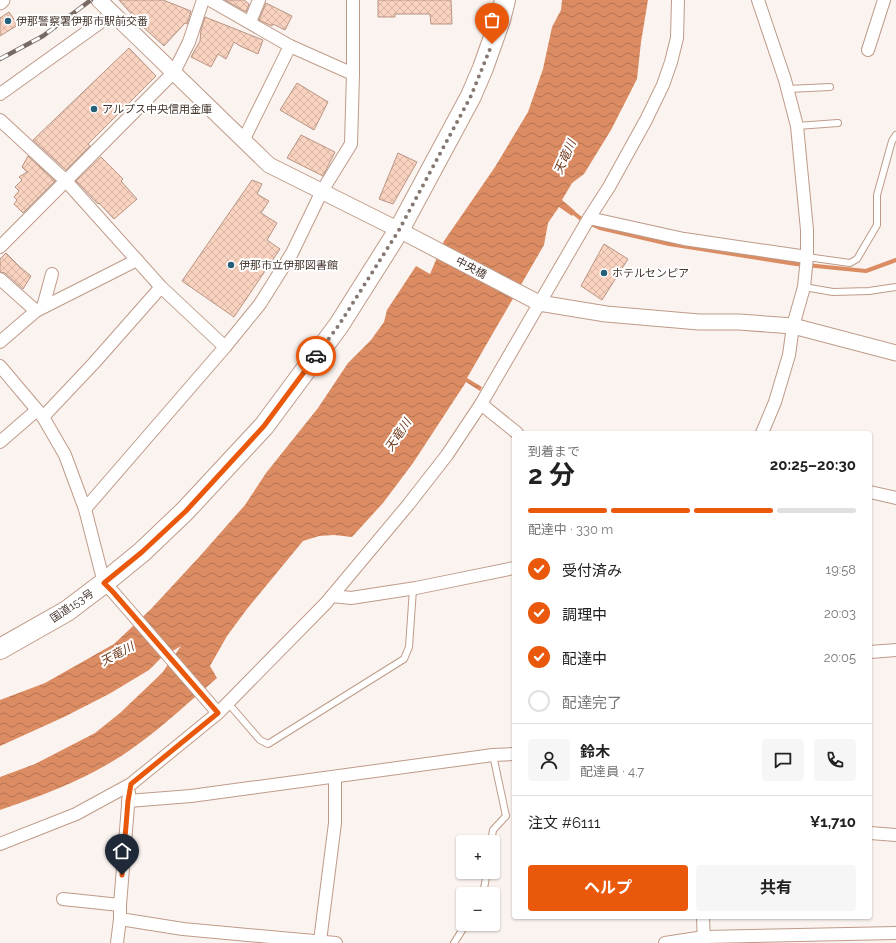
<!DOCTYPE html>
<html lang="ja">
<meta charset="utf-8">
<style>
body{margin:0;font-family:Raleway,"Noto Sans JP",sans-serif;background:#f6f6f6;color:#222;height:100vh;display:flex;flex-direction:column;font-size:15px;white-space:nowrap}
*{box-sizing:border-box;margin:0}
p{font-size:13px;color:#767676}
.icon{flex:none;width:22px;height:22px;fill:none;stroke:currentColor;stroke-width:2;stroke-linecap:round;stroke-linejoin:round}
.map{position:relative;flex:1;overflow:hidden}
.side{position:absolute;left:512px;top:431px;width:360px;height:488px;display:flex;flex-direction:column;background:#fff;border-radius:4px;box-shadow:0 1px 3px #0004}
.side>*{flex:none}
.tools{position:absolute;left:456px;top:835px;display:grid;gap:8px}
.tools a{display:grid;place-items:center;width:44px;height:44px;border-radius:4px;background:#fff;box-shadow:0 1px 3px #0004;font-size:20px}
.pin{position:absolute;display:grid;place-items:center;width:34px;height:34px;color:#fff;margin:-41px -17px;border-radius:50% 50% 50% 0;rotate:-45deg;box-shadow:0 0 4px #0007}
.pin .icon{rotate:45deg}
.courier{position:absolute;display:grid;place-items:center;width:40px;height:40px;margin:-20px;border:3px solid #ea580c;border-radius:50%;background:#fff;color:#222;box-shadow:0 1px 5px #0007}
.summary em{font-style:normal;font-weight:700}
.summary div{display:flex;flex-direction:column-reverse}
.summary{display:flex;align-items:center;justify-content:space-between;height:68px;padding:0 16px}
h1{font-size:26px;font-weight:700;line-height:30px}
.bar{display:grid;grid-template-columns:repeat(4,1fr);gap:6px 4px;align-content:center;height:48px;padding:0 16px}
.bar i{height:5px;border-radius:3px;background:#e0e0e0}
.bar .on{background:#ea580c}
.bar p{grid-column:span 4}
.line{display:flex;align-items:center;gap:10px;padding:0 16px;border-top:1px solid #e0e0e0}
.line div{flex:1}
.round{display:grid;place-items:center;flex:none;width:42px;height:42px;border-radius:4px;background:#f6f6f6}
ol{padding:0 16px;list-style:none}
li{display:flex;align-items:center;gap:12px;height:44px}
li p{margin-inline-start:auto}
li .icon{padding:4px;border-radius:50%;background:#ea580c;color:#fff;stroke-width:4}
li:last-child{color:#767676}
li i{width:22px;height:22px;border:2px solid #e0e0e0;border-radius:50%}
.action{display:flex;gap:8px;margin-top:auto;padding:8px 16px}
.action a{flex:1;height:46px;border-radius:4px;background:#ea580c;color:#fff;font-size:16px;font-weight:700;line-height:46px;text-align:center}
.action a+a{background:#f6f6f6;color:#222}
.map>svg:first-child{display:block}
</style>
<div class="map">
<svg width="896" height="943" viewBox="0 0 896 943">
<defs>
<pattern id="water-waves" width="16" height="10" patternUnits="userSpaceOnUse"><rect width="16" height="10" fill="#dc8c63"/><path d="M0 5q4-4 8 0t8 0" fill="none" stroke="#b47352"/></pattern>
<pattern id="building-cross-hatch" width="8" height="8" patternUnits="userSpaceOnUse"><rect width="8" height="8" fill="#f9d2c0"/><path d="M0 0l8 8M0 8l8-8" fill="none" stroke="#d7b5a5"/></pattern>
</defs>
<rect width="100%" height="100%" fill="#fbf3ef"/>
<path fill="url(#water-waves)" d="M562,0H648L641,42L637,79L611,130L584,174L572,183L562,200L575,211L572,216L559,207L548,223L544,245L467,378L482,387L480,391L466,382L413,463L383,503L352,537L334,535L319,536L303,541L247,609L227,636L210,666L217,678C191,700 165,725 137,745C97,775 47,794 0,810V777L35,764L95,733L120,713L162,673L181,646L161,658L149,670L109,694L64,717L0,746V700L45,683L114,644L151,609L200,556L245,505L266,473L318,408L348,363L371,340L384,322L387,310L416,266L430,274L444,241L495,167L528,112L543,69L552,27L561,10Z"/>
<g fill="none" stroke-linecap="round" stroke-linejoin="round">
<g stroke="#dc8c63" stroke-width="4">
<polyline points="570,210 580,218 585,221"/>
<polyline points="591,224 600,228 669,244 796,264 866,271 896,260"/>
</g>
</g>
<g fill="url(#building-cross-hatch)" stroke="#b89583">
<polygon points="119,0 163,0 191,11 187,24 185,23 164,46 143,27"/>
<polygon points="225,0 244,0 249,4 246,12"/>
<polygon points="378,0 451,0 452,24 431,24 430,14 395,14 395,17 378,17"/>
<polygon points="266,3 292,16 285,30 273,24 272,26 259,20"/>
<polygon points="9,12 18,25 0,36 0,18"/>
<polygon points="205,17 263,40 258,54 240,46 234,42 226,59 218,54 211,67 191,57 200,41 201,30"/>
<polygon points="129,48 156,76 88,144 90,146 66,170 33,140"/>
<polygon points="297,83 328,102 314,130 280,110"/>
<polygon points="301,135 335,152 323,176 287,158"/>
<polygon points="398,153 417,162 393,204 379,199"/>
<polygon points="28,156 55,181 23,213 14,204 17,200 14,197 19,191 15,187 22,180 19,177 27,172 22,167"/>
<polygon points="101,157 123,179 121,181 137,199 114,219 99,203 98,204 76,181"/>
<polygon points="252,180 262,184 257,194 269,201 261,213 277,223 267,240 280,249 234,317 182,281"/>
<polygon points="604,244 628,259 602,300 581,286"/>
<polygon points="6,253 20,267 31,276 23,289 5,273 0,272 0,259"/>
</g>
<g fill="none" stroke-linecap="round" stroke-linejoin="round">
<g stroke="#be9b89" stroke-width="8">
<g id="service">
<polyline points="788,89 830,87"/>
<polyline points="797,126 838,123"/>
<polyline points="807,257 850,263 857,259 877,225 877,195 892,141 896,135"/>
<polyline points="804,287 833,292 869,291 896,287"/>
<polyline points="228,703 260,740 268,744 404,659 409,647 413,589"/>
<polyline points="491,842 493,830 506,816 493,755"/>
<polyline points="483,894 487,872"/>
<polyline points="454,943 466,924"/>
</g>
</g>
<g stroke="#be9b89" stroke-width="14">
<g id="minor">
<polyline points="210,0 290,46 353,74"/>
<polyline points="758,0 785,80 797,126 807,230 807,257 804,287 793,326 789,355 775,402 762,433"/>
<polyline points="250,22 259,0"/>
<polyline points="868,50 884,0"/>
<polyline points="0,94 112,14"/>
<polyline points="0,120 66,181 161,287 225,347"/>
<polyline points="243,141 290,46"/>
<polyline points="589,218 684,239 807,257"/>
<polyline points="0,247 174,72 189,42 203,0"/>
<polyline points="0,279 36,311 137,260"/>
<polyline points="43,307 52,274"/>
<polyline points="0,342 36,311"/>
<polyline points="0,366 43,417 65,455 85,509 104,583 113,592 218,713"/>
<polyline points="481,404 517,433"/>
<polyline points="43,417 94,363 161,287"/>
<polyline points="0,442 37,410"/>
<polyline points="870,492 896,498"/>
<polyline points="85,509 225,347 260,304 292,253 322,191 351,144 353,74 353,0"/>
<polyline points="332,596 351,598 416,588 514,568"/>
<polyline points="870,652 896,650"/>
<polyline points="128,801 191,796 493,755 514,754"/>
<polyline points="870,833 896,835"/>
<polyline points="0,844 76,814 131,784 218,713 326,603 408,505 447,455 481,404 589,218 609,187 646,120 663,85 671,62 677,38 678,0"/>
<polyline points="63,899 120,905"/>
<polyline points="703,917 704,943"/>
<polyline points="120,919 183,929 336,943"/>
<polyline points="320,941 335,823 335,777"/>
<polyline points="117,943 120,919 120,905 129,793"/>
<polyline points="665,943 704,937 896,933"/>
</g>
</g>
<g stroke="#be9b89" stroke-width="17">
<g id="tertiary">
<polyline points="99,0 269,165 399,230 539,303 606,314 699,322 739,322 793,326 896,353"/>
<polyline points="0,2 2,0"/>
</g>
</g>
<g stroke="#be9b89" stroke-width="22">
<polyline id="trunk" points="0,649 67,611 104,583 142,552 185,511 264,426 339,325 399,230 471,96 483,68 500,20 505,0"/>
</g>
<use href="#service" stroke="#fff" stroke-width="6"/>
<use href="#minor" stroke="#fff" stroke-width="12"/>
<use href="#tertiary" stroke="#fff" stroke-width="15"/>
<use href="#trunk" stroke="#fff" stroke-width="20"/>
<g stroke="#776963" stroke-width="4.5">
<polyline id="rail" points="0,59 43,36 91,0"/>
</g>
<use href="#rail" stroke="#fff" stroke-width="3" stroke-dasharray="9" stroke-linecap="butt"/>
</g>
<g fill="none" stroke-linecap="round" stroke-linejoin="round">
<polyline stroke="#857872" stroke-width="4" stroke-dasharray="0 7.2" points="316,356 339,325 399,230 471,96 492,44"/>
<polyline stroke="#ea580c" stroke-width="5" points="122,875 128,801 131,784 218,713 113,592 104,583 142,552 186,511 264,426 316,356"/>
</g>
<g fill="#246078" stroke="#fff" stroke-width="1.5">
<circle cx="8" cy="21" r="4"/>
<circle cx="94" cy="109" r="4"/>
<circle cx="231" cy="265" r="4"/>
<circle cx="604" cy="273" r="4"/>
</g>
<g text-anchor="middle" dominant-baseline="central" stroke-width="4" stroke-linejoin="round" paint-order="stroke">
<g font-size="11" fill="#45362e" stroke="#fff" text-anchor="start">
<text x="16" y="21">伊那警察署伊那市駅前交番</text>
<text x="102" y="109">アルプス中央信用金庫</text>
<text x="239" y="265">伊那市立伊那図書館</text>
<text x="612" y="273">ホテルセンピア</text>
</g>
<g font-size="11" fill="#45362e" stroke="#fff">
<text transform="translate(471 268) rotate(28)">中央橋</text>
<text transform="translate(72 606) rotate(-34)">国道153号</text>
</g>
<g font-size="12" font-style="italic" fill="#6e391c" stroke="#fff">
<text transform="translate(565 157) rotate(-66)">天竜川</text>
<text transform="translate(398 435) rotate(-56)">天竜川</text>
<text transform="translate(117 654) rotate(-28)">天竜川</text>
</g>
</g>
</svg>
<div class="tools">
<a>+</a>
<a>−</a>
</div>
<div class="pin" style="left:492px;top:44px;background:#ea580c"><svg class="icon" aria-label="bag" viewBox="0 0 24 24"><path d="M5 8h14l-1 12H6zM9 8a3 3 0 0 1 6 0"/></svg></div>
<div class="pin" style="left:122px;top:875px;background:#1f2937"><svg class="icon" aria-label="home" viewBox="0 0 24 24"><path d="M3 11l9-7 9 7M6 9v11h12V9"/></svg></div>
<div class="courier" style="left:316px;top:356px"><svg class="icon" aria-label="car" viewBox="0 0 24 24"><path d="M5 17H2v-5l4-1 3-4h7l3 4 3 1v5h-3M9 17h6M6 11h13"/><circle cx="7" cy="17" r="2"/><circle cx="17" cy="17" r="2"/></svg></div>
<section class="side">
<div class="summary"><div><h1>2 分</h1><p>到着まで</p></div><em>20:25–20:30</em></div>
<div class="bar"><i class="on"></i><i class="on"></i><i class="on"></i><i></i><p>配達中 · 330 m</p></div>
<ol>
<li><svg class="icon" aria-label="check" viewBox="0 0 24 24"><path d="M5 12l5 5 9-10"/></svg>受付済み<p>19:58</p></li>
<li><svg class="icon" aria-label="check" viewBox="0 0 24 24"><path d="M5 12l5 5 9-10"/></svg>調理中<p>20:03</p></li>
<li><svg class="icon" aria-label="check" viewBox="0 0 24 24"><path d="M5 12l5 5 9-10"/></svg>配達中<p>20:05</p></li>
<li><i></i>配達完了</li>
</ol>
<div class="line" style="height:72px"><a class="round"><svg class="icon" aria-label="person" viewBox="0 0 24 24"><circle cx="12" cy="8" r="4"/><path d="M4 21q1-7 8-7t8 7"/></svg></a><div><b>鈴木</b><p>配達員 · 4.7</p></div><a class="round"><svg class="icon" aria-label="chat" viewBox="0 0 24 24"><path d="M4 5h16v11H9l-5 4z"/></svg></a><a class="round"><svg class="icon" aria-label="phone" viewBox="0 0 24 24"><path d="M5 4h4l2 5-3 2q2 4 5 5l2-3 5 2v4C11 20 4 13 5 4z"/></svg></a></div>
<div class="line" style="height:52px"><div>注文 #6111</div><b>¥1,710</b></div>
<div class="action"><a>ヘルプ</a><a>共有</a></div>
</section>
</div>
